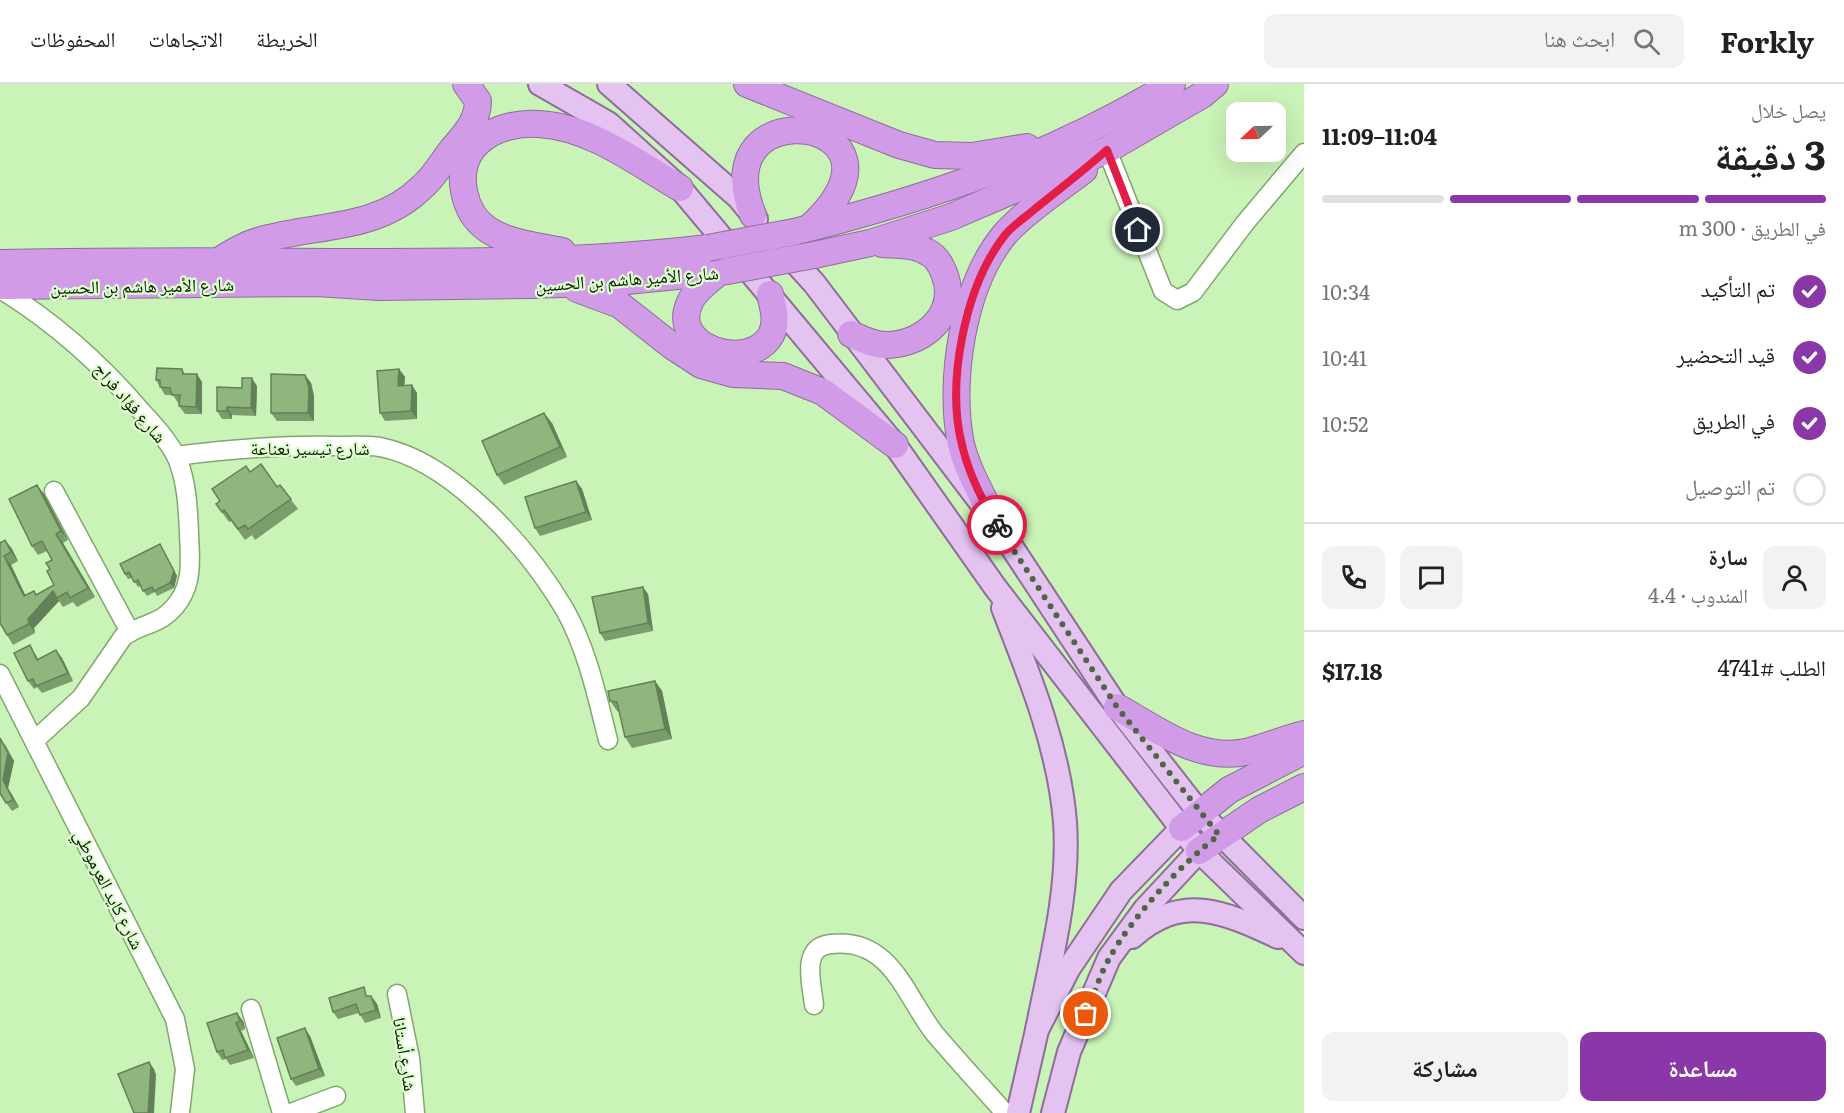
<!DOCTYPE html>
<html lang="ar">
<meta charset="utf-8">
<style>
body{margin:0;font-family:Literata,"Noto Naskh Arabic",serif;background:#f2f2f2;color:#202124;direction:rtl;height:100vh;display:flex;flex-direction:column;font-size:22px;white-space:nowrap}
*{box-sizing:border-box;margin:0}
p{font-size:20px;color:#757577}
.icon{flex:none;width:33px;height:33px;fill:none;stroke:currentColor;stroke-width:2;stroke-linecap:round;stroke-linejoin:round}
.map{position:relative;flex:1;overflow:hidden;direction:ltr}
.drawer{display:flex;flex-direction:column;background:#fff;width:540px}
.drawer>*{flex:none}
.needle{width:39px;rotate:248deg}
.tools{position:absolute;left:1226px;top:18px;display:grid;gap:12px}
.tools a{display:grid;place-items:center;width:60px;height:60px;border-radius:12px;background:#fff;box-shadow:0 6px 24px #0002;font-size:30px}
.pin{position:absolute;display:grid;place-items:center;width:51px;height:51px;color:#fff;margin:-26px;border:3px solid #fff;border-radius:50%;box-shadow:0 2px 6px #0007}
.courier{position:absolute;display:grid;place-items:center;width:60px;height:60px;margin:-30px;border:4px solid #e11d48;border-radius:50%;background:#fff;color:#222;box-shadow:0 2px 8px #0007}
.headline em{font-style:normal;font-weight:700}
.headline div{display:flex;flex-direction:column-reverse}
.headline{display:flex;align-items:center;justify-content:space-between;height:102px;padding:0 18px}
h1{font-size:39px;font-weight:700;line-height:45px}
.bar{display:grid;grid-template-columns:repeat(4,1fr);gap:9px 6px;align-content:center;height:72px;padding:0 18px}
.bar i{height:8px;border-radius:4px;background:#e0e0e0}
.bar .active{background:#8a38a7}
.bar p{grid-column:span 4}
.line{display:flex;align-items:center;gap:15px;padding:0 18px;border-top:2px solid #e0e0e0}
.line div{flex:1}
.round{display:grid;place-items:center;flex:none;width:63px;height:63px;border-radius:12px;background:#f2f2f2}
ol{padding:0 18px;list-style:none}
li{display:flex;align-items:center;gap:18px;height:66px}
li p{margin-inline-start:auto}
li .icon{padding:6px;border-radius:50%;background:#8a38a7;color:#fff;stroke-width:4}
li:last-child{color:#757577}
li i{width:33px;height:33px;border:3px solid #e0e0e0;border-radius:50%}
.action{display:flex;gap:12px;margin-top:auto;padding:12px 18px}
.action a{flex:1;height:69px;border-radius:12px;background:#8a38a7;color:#fff;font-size:24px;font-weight:700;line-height:69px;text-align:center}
.action a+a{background:#f2f2f2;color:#202124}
header{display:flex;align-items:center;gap:36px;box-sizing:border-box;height:84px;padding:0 30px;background:#fff;border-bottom:2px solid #e0e0e0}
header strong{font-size:28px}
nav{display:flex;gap:33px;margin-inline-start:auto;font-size:21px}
.search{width:420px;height:54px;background:#f2f2f2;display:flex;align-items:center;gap:15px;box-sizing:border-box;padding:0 21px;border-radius:12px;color:#757577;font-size:22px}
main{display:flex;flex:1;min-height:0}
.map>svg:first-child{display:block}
</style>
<header>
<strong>Forkly</strong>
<div class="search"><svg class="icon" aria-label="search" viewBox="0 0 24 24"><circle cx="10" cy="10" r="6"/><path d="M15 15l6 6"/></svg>ابحث هنا</div>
<nav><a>الخريطة</a><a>الاتجاهات</a><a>المحفوظات</a></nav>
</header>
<main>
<section class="drawer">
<div class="headline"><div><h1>3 دقيقة</h1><p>يصل خلال</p></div><em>11:04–11:09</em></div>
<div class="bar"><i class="active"></i><i class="active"></i><i class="active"></i><i></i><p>في الطريق · 300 m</p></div>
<ol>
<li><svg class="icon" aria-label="check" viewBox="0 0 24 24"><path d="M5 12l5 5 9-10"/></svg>تم التأكيد<p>10:34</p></li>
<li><svg class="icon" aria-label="check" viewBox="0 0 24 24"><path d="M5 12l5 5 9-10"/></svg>قيد التحضير<p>10:41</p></li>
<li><svg class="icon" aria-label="check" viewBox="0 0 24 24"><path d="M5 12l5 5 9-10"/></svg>في الطريق<p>10:52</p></li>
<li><i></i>تم التوصيل</li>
</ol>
<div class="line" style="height:108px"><a class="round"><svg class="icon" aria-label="person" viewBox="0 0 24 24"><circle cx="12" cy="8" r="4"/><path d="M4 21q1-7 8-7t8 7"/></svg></a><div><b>سارة</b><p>المندوب · 4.4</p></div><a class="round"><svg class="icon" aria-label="chat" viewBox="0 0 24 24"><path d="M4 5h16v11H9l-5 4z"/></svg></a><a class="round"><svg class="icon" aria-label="phone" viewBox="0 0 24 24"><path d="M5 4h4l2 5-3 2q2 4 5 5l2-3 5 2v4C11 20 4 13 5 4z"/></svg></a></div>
<div class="line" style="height:78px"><div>الطلب #4741</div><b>$17.18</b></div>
<div class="action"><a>مساعدة</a><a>مشاركة</a></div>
</section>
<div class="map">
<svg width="1304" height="1029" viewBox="0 0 1304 1029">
<rect width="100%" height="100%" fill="#caf3b7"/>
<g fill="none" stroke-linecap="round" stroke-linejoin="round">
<g stroke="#81a76f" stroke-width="21">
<g id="minor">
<polyline points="1107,66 1163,207 1177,216 1193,208 1245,139 1304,69"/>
<path d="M0,205C54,238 100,279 141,327C154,341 168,356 177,374C187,398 188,425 189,450C190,473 193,497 179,517C161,543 144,537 123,553L81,614L34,657"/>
<path d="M176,372C229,365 281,361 335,362C349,362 366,361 380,363C453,377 529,465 565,526C587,565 597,612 608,656"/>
<polyline points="54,407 130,548"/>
<polyline points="0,590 175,935 185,985 180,1029"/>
<polyline points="397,910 410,974 415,1029"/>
<path d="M814,921C812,900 800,863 831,860C891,853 905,912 935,950C958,977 982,1003 1005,1029"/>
<polyline points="251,925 282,1029"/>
<polyline points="291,1029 336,1012"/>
</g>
</g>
<g stroke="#8c6e98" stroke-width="26">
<g id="major">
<polyline points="540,0 608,39 680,104 895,361 995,503 1199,767 1304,869"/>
<polyline points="609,0 739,114 756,135"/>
<polyline points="782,164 814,199 994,436 1117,623 1199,728 1304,834"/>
<path d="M1003,524C1030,593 1059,664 1065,738C1070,807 1050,879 1037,946"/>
<path d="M1132,853C1182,808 1224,828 1278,853"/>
<polyline points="1018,1029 1037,946 1069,884 1121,807 1182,744"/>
<polyline points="1053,1029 1069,968 1109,874 1145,825 1199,767"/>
</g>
</g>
<g stroke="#8c6e98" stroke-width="28">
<g id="highway">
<polyline points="747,0 899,61 935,71 972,72 1027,63"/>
<path d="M753,131C701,0 930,34 810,143"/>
<path d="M794,148C933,113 1049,74 1172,0"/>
<path d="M562,167C538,162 507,159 487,145C474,136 467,123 464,107C455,60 498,37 539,40C591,43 637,79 680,104"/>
<polyline points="814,171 870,159 951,133 1107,66 1202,11 1215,0"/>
<path d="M220,176C233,168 246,160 261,156C316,140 377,147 421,104C433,94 441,80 450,68C463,52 478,38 478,17L466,0"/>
<path d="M0,179C111,177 221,177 332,178C458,178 583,179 708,164"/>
<path d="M719,188C709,197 695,206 690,218C668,264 749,289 771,251C778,238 773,223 770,210"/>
<polyline points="0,202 317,199 379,203 532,201 617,198 727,187"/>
<polyline points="577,205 620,221 672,262 701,281 733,290 783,292 823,308 895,361"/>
<path d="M851,250C862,255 873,261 886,261C924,261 960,229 944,189C941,181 936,172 927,168C914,160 897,161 882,160"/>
<path d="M994,436C983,412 967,386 961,360C948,297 963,200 1005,150C1024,128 1061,104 1084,86"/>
<path d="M1117,623C1157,645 1198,678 1246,668C1266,663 1284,655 1304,650"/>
<polyline points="1182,744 1229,706 1304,667"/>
<polyline points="1199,767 1259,726 1304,703"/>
</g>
</g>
<use href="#minor" stroke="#fff" stroke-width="18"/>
<use href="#major" stroke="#e4c3f1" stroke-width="22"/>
<use href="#highway" stroke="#d29be8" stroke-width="26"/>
<g stroke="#8c6e98" stroke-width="28" stroke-linecap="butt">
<g id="highway-bridge">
<polyline points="708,164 794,148"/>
<polyline points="727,187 814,171"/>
</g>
</g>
<use href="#highway-bridge" stroke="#d29be8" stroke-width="26"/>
</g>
<g fill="#7b9d6c">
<polygon points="182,285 185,290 202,298 202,330 185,330 179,322 179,319 178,319 173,311 165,311 156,296"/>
<polygon points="399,285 405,293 404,302 417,309 417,335 385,337 380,329"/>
<polygon points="305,291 311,299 314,312 314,337 277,337 271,329"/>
<polygon points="257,302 256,332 232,331 232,335 222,335 217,327"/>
<polygon points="552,339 567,373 504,401 497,391"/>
<polygon points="250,388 277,403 280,401 298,425 255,456 252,451 245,456 231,437 229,438 216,420 220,417"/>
<polygon points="576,397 582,405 592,436 540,452 535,444"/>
<polygon points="44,410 68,456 63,459 95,513 77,523 73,518 63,523 59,517 34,544 35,549 13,561 7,551 0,539 0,457 1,458 5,456 12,465 18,477 11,481 25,511 34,507 37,511 54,501 50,485 52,476 47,467 38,471 32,462"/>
<polygon points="163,465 177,492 174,504 157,512 155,508 147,512 140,502 138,503 132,494 128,495 125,490"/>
<polygon points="648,510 653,547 605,557 600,549"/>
<polygon points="35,569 38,575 62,574 73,597 42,609 37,603 34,605 28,597"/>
<polygon points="655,597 662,607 672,655 632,664 625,653 619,628 617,627 610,617"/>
<polygon points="0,654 6,662 14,677 8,704 19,723 12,727 0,710"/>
<polygon points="369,912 371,912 377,920 381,934 365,939 359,929 338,935 333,928"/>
<polygon points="243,937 245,945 241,947 254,974 230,981 226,975 222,976 217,968 207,939"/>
<polygon points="310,952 325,992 296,1002 291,995"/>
</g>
<g fill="#648058">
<polygon points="399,285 405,293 404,310 398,302"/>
<polygon points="197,290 202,298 202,330 196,323"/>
<polygon points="305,291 311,299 314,312 314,337 308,329"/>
<polygon points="252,294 257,302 256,332 251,324"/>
<polygon points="412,301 417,309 417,335 411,327"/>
<polygon points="227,323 232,331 232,335 227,327"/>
<polygon points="544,329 552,339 567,373 560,363"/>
<polygon points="576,397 582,405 592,436 586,428"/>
<polygon points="37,401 44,410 68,456 61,447"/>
<polygon points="56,450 63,459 95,513 88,504"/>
<polygon points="5,456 12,465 18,477 11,468"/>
<polygon points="160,460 177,492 174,504 170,499"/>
<polygon points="4,472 11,481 30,521 24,512"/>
<polygon points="643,503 648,510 653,547 648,539"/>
<polygon points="34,507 41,516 53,507 59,517 34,544 35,549 29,540 28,535"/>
<polygon points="56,566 62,574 73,597 68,589"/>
<polygon points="655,597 662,607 672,655 665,645"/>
<polygon points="0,654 14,677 8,704 19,723 13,716 3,696"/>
<polygon points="371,912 377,920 381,934 376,926"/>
<polygon points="237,929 243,937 245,945 240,937"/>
<polygon points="236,939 241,947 254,974 248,966"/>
<polygon points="305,944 310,952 325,992 319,985"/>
<polygon points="149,978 154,985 156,991 154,1029 148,1029"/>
</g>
<g fill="#8fb77d" stroke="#648058" stroke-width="1.5">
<polygon points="157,284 182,285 183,290 197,290 196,323 179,322 180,311 172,311 170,304 160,303 160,296 156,296"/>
<polygon points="399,285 398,302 412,301 411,327 380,329 377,287"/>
<polygon points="271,290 305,291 309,304 308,329 271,329"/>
<polygon points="242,294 252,294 251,324 227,323 227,327 217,327 217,303 242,304"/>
<polygon points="544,329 560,363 497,391 482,357"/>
<polygon points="261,380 277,403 280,401 291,415 248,445 245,441 238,445 224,426 222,428 216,420 220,417 212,405 246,382 250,388"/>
<polygon points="576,397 586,428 535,444 525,413"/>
<polygon points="37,401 61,447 56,450 88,504 70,514 67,508 57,514 53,507 28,535 29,540 7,551 0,539 0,459 5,456 11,468 4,472 24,512 34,507 36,511 54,501 47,487 50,485 46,479 52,476 42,457 32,462 9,415"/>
<polygon points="160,460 174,487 170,499 154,507 152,503 143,507 138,496 134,498 129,488 125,490 120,480"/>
<polygon points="643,503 648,539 600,549 592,513"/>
<polygon points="30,561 37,576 56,566 68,589 36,602 33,595 28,597 14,569"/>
<polygon points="655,597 665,645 625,653 617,618 610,617 608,607"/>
<polygon points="0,654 8,669 3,696 13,716 6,719 0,709"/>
<polygon points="364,903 366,912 371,912 376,926 360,931 356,920 333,928 329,914"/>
<polygon points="237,929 240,937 236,939 248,966 225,974 223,966 217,968 207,939"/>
<polygon points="305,944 319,985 291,995 277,954"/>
<polygon points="149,978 151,983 148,1029 134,1029 118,990"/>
</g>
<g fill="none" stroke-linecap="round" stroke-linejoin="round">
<path stroke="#4e6643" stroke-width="6" stroke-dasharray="0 10.8" d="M997,441L1117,623L1219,751C1182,779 1131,834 1109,875C1099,892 1094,912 1086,930"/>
<path stroke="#e11d48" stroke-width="8" d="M997,441C983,418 968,387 962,361C946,298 965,202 1005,151C1013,141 1026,133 1036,124C1060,105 1084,86 1107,66L1138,146"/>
</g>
<g text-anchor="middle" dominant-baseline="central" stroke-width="4.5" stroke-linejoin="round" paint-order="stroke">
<g font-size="18" fill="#0b1a04" stroke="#ddfece">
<text transform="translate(627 194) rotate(-4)">شارع الأمير هاشم بن الحسين</text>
<text transform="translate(142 201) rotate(-1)">شارع الأمير هاشم بن الحسين</text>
<text transform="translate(131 318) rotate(49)">شارع فؤاد فراج</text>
<text x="310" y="363">شارع تيسير نعناعة</text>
<text transform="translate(110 805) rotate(63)">شارع كايد العرموطي</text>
<text transform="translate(406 970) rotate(81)">شارع أستانا</text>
</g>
</g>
</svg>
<div class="tools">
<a><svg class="needle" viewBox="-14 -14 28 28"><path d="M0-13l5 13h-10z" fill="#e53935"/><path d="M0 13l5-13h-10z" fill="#757577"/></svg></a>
</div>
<div class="pin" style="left:1086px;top:930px;background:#ea580c"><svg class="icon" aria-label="bag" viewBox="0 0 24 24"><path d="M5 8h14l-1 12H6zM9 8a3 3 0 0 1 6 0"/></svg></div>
<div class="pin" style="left:1138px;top:146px;background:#1f2937"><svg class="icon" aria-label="home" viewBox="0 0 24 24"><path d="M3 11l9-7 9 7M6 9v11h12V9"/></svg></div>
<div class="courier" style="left:997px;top:441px"><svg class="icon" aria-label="bike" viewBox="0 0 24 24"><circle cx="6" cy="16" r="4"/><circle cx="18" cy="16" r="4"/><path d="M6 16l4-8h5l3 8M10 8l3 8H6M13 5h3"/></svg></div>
</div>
</main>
